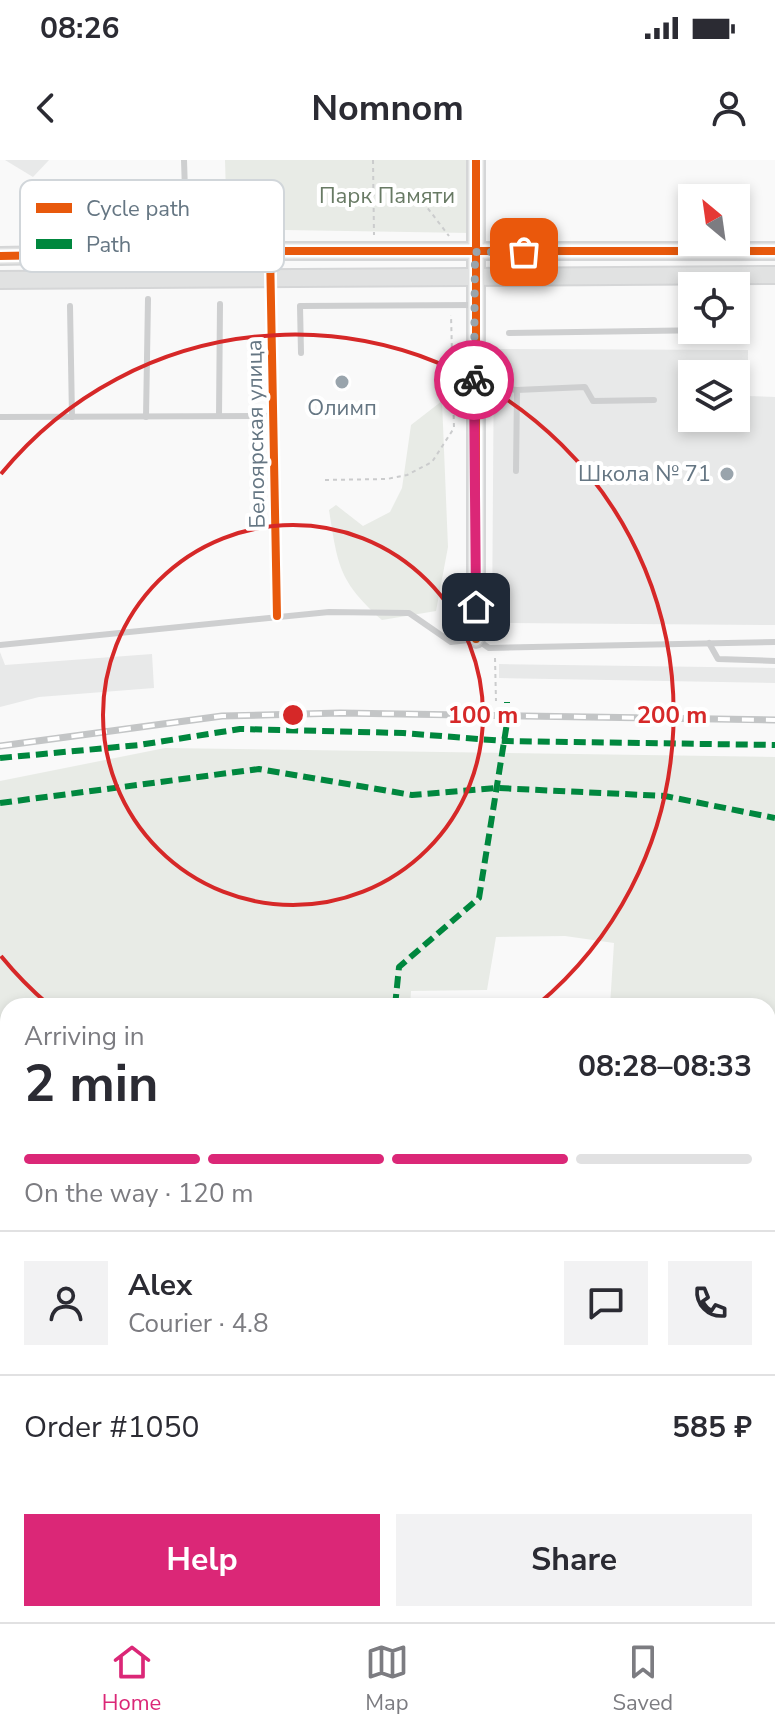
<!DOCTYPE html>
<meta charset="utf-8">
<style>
body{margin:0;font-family:"Nunito Sans",sans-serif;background:#f2f2f3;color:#2b2b33;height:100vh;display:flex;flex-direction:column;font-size:30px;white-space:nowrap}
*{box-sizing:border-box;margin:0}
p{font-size:26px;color:#7c7c81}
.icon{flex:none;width:44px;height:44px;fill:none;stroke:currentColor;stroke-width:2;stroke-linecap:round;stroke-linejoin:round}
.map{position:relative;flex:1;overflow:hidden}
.side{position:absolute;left:0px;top:838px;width:776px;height:624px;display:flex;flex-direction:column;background:#fff;border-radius:24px 24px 0 0;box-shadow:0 4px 12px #0003}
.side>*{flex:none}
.needle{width:52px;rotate:331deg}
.fabs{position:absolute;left:678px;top:24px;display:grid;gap:16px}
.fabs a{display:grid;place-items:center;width:72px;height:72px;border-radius:0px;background:#fff;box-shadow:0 4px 12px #0003;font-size:40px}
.pin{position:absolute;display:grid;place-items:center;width:68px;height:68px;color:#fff;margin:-34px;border-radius:16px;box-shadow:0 4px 12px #0006}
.courier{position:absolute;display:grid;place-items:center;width:80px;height:80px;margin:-40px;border:6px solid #db2777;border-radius:50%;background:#fff;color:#222;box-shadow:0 2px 10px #0007}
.head em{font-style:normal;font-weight:700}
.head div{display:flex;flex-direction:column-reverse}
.head{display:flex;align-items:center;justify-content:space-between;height:136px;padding:0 24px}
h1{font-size:52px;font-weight:700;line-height:60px}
.bar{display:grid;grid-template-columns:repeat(4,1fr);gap:12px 8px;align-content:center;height:96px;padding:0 24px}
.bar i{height:10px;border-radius:6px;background:#e1e1e2}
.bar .selected{background:#db2777}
.bar p{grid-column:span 4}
.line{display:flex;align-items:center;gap:20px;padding:0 24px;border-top:2px solid #e1e1e2}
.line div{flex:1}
.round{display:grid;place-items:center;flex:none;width:84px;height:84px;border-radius:0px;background:#f2f2f3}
.cta{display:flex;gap:16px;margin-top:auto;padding:16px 24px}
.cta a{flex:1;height:92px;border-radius:0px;background:#db2777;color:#fff;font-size:32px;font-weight:700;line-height:92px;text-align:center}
.cta a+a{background:#f2f2f3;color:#2b2b33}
.status{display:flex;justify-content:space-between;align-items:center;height:56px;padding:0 40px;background:#fff;direction:ltr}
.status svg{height:22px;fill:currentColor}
header{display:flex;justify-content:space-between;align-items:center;height:104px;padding:0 24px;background:#fff;font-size:36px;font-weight:700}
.tab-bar{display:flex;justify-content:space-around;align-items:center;height:112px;border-top:2px solid #e1e1e2;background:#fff;font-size:22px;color:#7c7c81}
.tab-bar a{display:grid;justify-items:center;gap:4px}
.tab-bar .selected{color:#db2777}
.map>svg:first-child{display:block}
</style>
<div class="status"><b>08:26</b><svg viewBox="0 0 49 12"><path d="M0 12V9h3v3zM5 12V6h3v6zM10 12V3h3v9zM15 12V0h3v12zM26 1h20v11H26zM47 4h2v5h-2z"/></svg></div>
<header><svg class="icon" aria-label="back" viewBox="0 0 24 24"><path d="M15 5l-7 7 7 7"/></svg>Nomnom<svg class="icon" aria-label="person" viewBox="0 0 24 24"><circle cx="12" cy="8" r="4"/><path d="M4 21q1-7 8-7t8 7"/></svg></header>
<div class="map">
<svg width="775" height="1462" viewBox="0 0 775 1462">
<rect width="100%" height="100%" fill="#f9f9f9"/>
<g fill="#e8e9e9" fill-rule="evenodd">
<polygon points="5,0 49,0 33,17"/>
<path d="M494,189L748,190V236L775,237V465L492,463ZM692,214H736V258H692Z"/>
<polygon points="0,492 5,505 152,494 154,528 39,537 0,547"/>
<polygon points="499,504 775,508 775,523 499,518"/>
<polygon points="768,1035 775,1035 775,1425 768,1420"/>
</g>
<g fill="#e8ebe6">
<polygon points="225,0 468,0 470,73 227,69"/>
<path d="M442,241L448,387L436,451L382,460C339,421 338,407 329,350L336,345L363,366L390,352L402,328L411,265Z"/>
<polygon points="165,588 775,597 775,934 768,934 768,846 610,846 614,783 565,776 496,777 487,830 411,831 410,846 8,846 8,1017 0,1020 0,621"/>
<polygon points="8,1094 8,1372 0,1374 0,1097"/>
<polygon points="768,1433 775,1437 775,1462 687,1462 687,1454 768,1454"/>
<polygon points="0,1443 8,1443 8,1454 103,1454 102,1462 8,1462"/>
<polygon points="115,1454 530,1454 529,1462 113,1462"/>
</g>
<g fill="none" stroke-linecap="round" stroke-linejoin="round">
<g stroke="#d5d6d7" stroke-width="20">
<g id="secondary">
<polyline points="476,0 476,479"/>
<polyline points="0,96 270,91 775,91"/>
<polyline points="0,120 775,115"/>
<polyline points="768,952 775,953"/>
<polyline points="0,1037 8,1034"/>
</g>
</g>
<g stroke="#cbcccd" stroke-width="2" stroke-dasharray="4 4" stroke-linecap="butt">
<polyline points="373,0 374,75"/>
<polyline points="423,42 449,76"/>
<polyline points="325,320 387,319 407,315 432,302 454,268 451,155"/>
<polyline points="495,498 496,541"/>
</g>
<g stroke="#cecfd0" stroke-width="6">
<polyline points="184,0 187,92"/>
<polyline points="70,146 72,257"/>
<polyline points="509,173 712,170"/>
<polyline points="301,193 300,146 474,145"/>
<polyline points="478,226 517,230 585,227 593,241 654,240"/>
<polyline points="219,256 220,144"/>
<polyline points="0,257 273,256"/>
<polyline points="146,257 148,139"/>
<polyline points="516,311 517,230"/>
<polyline points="709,483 718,499 775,501"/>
<polyline points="0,485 329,452 409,453 451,482 476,479 489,488 775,482"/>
<polyline points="768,1426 775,1431"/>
<polyline points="574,1462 576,1454"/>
</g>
<polyline stroke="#cecfd0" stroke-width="11" points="270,91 277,456"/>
<use href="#secondary" stroke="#e1e2e2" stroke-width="16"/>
<g stroke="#c3c5c6" stroke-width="7">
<polyline id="rail" points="0,586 222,556 340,553 775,560"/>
</g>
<use href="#rail" stroke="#fff" stroke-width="4" stroke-dasharray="12" stroke-linecap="butt"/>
<g stroke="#00873e" stroke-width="6" stroke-dasharray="12 6" stroke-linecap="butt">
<polyline points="0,598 139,585 240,569 403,573 504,581 775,585"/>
<polyline points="0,643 259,609 412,635 497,628 665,636 775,658"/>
<polyline points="395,846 399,807 479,738 507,563 507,542"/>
<polyline points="0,1390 8,1386"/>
</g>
<g stroke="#fff" stroke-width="13">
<g id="cycleway">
<polyline points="476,0 476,479"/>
<polyline points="270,91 277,456"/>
<polyline points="0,96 270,91 775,91"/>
</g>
</g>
<use href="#cycleway" stroke="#e8590c" stroke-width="8"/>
</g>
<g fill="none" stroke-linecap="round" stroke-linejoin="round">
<polyline stroke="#99a4ac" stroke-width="8" stroke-dasharray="0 14.4" points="474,220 475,92 524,92"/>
<polyline stroke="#db2777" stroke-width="10" points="474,220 476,447"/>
</g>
<g fill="none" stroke="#d62828" stroke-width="4">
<circle cx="293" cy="555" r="190"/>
<path d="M49 845A379 379 0 0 1 1 796M1 314A379 379 0 1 1 537 845"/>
</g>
<g fill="#99a4ac" stroke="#fff" stroke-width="3">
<circle cx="342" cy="222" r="8"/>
<circle cx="727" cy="314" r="8"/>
</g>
<g text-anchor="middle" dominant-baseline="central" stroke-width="8" stroke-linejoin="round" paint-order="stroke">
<g font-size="22" fill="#687a64" stroke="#fff">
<text x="387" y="36">Парк Памяти</text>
</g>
<g font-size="22" fill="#657683" stroke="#fff">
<text x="342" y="248">Олимп</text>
<text x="711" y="314" text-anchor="end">Школа № 71</text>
</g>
<g font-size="22" fill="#657683" stroke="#fff">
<text transform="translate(256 274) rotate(-91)">Белоярская улица</text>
</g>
</g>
<rect x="20" y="20" width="264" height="92" rx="12" fill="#fff" stroke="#d1d6da" stroke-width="2"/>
<rect x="36" y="43" width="36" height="10" fill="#e8590c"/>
<rect x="36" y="79" width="36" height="10" fill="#00873e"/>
<g font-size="22" fill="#657683">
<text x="86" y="56">Cycle path</text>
<text x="86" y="92">Path</text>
</g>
<circle cx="293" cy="555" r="12" fill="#d62828" stroke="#fff" stroke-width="4"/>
<g font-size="24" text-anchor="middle" font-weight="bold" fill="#d62828" stroke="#fff" stroke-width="8" stroke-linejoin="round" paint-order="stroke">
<text x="483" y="563">100 m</text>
<text x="672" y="563">200 m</text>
</g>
</svg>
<div class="fabs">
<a><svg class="needle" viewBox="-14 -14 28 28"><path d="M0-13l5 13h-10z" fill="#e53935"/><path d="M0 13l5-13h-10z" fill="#7c7c81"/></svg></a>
<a><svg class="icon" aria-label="locate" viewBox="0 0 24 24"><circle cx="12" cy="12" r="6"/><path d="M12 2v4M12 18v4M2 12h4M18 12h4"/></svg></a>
<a><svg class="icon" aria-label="layers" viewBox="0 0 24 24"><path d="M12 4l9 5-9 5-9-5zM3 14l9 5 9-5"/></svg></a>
</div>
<div class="pin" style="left:524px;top:92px;background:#ea580c"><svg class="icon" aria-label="bag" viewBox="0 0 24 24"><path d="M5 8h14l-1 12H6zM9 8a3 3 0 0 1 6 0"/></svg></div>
<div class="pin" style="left:476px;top:447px;background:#1f2937"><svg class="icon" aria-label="home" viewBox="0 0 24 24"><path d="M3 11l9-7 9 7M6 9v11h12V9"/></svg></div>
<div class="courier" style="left:474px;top:220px"><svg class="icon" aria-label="bike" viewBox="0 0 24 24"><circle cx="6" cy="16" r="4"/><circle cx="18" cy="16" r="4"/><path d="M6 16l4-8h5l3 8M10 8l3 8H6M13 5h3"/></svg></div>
<section class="side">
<div class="head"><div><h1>2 min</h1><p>Arriving in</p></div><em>08:28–08:33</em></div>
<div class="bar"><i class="selected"></i><i class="selected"></i><i class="selected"></i><i></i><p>On the way · 120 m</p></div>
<div class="line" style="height:144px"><a class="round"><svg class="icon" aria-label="person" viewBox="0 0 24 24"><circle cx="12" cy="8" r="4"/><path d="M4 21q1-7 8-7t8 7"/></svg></a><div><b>Alex</b><p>Courier · 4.8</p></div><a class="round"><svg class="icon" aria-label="chat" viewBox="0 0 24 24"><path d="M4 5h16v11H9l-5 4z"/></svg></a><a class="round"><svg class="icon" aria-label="phone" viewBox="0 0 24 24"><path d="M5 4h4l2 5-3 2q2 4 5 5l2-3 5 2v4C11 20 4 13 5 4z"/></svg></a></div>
<div class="line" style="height:104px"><div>Order #1050</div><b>585 ₽</b></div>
<div class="cta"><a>Help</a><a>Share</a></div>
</section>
</div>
<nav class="tab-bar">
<a class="selected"><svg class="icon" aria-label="home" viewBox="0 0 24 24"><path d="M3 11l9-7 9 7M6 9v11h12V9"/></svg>Home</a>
<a><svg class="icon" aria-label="map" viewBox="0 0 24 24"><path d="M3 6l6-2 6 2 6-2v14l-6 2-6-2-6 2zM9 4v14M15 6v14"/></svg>Map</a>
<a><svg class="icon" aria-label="saved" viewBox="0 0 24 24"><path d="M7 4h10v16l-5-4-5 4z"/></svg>Saved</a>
</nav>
